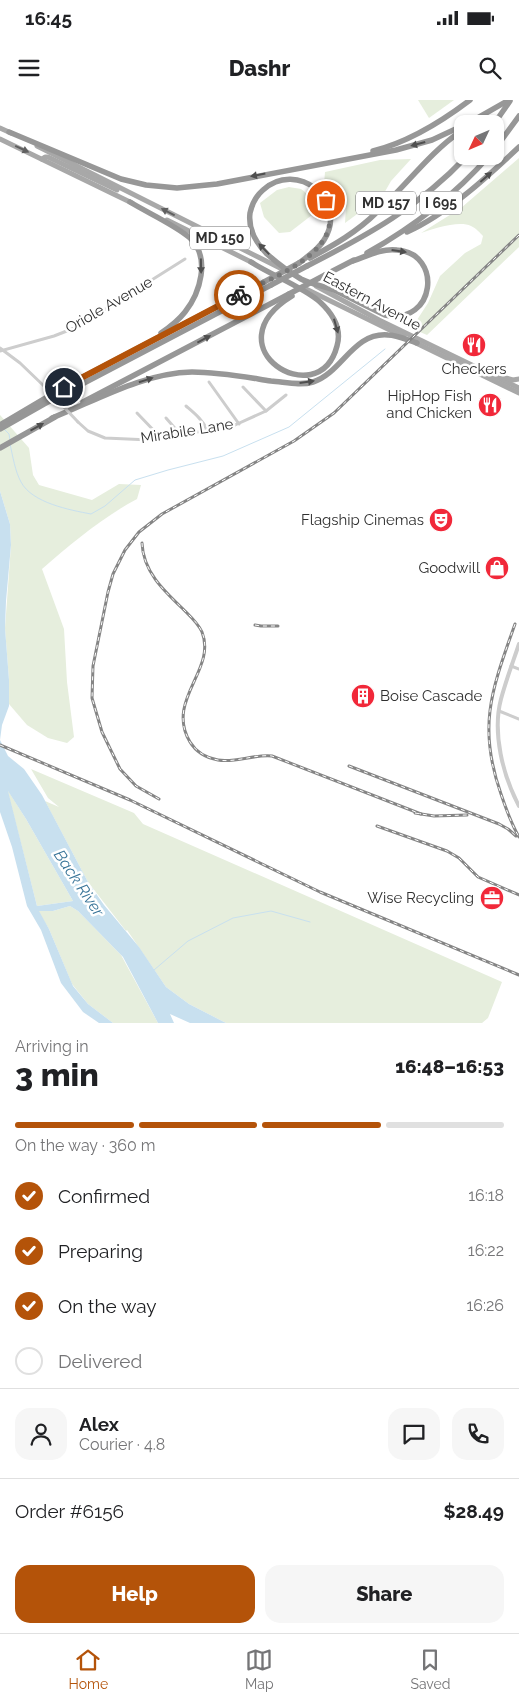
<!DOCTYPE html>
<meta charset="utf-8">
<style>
body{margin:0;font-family:Raleway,sans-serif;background:#f6f6f6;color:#202124;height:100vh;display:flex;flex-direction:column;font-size:19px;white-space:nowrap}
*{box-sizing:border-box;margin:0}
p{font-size:16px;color:#757577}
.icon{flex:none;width:28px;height:28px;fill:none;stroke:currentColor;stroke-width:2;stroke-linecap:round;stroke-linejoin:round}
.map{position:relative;height:923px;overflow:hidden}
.sheet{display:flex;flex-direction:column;background:#fff;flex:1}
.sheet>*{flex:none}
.needle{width:32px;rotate:226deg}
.fabs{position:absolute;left:454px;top:15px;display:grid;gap:10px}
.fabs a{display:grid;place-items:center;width:50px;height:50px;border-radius:10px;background:#fff;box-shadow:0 1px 4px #0004;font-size:25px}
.pin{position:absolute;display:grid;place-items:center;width:42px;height:42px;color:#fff;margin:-21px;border:2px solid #fff;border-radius:50%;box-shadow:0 1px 5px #0007}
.courier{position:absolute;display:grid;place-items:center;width:50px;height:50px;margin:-25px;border:4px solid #b45309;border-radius:50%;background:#fff;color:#222;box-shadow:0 1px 6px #0007}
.headline em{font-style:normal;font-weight:800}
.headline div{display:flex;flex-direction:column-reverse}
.headline{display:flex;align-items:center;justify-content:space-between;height:85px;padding:0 15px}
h1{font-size:32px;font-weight:800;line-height:38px}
.bar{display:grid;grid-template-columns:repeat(4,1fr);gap:8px 5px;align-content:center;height:60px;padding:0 15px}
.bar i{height:6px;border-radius:4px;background:#e0e0e0}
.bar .selected{background:#b45309}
.bar p{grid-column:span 4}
.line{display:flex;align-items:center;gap:12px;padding:0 15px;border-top:1px solid #e0e0e0}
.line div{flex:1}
.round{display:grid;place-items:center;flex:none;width:52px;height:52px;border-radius:15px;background:#f6f6f6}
ol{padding:0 15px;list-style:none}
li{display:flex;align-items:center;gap:15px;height:55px}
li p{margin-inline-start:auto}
li .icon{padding:5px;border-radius:50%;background:#b45309;color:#fff;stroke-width:4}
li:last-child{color:#757577}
li i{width:28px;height:28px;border:2px solid #e0e0e0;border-radius:50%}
.primary-button{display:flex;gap:10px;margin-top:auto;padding:10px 15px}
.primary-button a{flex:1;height:58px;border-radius:15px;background:#b45309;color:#fff;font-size:20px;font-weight:800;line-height:58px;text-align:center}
.primary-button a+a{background:#f6f6f6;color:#202124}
.status{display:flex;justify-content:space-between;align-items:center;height:35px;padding:0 25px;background:#fff;direction:ltr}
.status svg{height:14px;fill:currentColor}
header{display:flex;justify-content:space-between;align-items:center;height:65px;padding:0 15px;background:#fff;font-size:22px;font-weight:800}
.tab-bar{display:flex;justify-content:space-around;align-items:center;height:70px;border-top:1px solid #e0e0e0;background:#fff;font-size:14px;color:#757577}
.tab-bar a{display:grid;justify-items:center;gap:2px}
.tab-bar .selected{color:#b45309}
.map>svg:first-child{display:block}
</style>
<div class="status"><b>16:45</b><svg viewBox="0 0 49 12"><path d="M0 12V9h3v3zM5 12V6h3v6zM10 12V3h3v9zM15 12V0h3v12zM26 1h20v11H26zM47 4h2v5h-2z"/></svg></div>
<header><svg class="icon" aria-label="menu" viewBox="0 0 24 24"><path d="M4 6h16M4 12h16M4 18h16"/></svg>Dashr<svg class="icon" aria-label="search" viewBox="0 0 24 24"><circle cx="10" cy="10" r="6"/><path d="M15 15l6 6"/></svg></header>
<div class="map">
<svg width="519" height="923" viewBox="0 0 519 923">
<rect width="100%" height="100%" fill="#fff"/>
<g fill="#e6eedd">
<polygon points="418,0 454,0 429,18"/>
<path d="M519,58V147L427,235L413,229L415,223L428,203L440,176L465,153L481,144L483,136C480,133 476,128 471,126C459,120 433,129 421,133L461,108Z"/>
<polygon points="411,59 391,81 383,95 345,123 346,107 342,93 324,84 325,72 380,60"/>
<path d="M289,87C292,88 298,88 301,89C310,94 313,107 312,115L290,132L279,133L264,117L260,103L277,90Z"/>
<path d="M0,315L29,348L33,375L39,385L92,400L119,384L141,385L137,399C103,417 72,443 42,469L64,529L67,582L74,637L67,643L48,638L27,625L9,604V580L5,528L11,445L10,424L0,391Z"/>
<polygon points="31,669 134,713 143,724 502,882 488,918 482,923 226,923 189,904 166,887 127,830 126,831 88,782 45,701 59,707 48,698"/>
<polygon points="7,689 26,719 73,801 37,806"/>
<polygon points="70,806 78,811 121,855 158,923 113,923 88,904 72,884 49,829 38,811 53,811"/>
</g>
<path fill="#c8e0ef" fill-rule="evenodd" d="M0,391L10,424L11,445L6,501L5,528L9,580V606L2,625L0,640L8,656L24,669L42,695L88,782L104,805L139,847L166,887L189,904L226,923H190L170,914L174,923H158L123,857L78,811L70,806L53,811H39L49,829L73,886L88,904L113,923H99L83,912L61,883L41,830L27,806L12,747L0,712ZM8,691L26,719L73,801L37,806Z"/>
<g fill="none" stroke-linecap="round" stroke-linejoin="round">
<g stroke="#c8e0ef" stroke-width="1">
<polyline points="4,329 9,334 10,340"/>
<path d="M10,344C13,357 15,371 21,382C32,403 70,410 91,414L105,406L135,380L168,370L223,356L289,327L385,249"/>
<polyline points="154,870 188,841 233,818 271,811 310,822"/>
</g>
<g stroke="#cdcdcd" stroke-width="3">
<polyline points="0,248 20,263 45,287"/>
<polyline points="0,251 54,236 77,227 185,159"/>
<polyline points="209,282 239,324"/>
<polyline points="243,287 266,311"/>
<path d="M186,306C194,313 203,320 207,330"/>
<polyline points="137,313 161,338"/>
<polyline points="166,318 180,334"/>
<polyline points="78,322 88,331 105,338 150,340 180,334 221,329 235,325 266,311 286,295"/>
<polyline points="511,566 519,569"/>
<polyline points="499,611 519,619"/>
</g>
<path stroke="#cdcdcd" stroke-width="4" d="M519,544C513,562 506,580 501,599C492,633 503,676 519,706"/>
<g stroke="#a8a8a8" stroke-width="5">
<polyline points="0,28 11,33"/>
<polyline points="0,39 132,103"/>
<polyline points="37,46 286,171"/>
<polyline points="42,59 45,57 48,57 117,90"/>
<polyline points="167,120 253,163"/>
<polyline points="316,186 379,220 519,288"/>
<polyline points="304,188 404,237"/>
<polyline points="416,243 519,293"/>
<polyline points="502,277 513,280 519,279"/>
</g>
<g stroke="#979797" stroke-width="5.5">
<polyline points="467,24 509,0"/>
<polyline points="494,24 510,1"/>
<polyline points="9,32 121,79 146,85 177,88 217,84 396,50 432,40 462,26"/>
<polyline points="495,49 519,16"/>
<path d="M373,51C409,42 441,22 470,0"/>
<path d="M130,102C148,113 175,125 190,138C211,158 200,193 185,212C178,221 170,227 161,233"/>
<path d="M407,132C447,114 486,78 519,47"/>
<path d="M367,153C413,127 454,96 489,56"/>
<path d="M310,158C334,145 357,132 377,112C406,86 428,54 461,31"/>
<path d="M251,162C271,175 303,187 320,202C333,214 342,229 337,246C319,315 209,247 292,196"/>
<path d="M299,163C308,156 318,150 324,140C349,101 297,59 263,90C256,96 252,104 250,113C248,129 256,143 267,154C277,163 289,172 301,179C311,184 323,186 334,190C351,198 368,207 385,215C436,226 443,153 397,150C382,148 367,156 353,161"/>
<path d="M307,166C368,135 419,107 467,56"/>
<polyline points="325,175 354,160"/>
<polyline points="83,302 289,194"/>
<path d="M52,318C97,300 143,273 192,272C219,272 245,277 271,281C285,282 300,286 313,282C342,273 353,232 388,235C397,235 407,240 417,243"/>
<polyline points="0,325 64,287 264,182"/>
<polyline points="0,329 44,304 271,185"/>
<polyline points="0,348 55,317"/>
</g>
<g stroke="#858585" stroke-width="3">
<g id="rail">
<path d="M142,443C143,471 163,490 183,509C190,516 198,523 202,532C217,570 165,600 190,642C196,652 207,658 218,660C236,663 254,654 272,656L421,714"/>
<path d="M515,524C492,589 477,626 501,694C506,709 511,723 519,737"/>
<polyline points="255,525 261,526 278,526"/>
<polyline points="0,645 130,700 320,792 519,875"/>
<polyline points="349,666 499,724 508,729 516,736"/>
<polyline points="159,699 136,686 120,669 102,632 92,598 93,566 108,492 113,474 125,450 139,432 162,414 294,341 334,313 519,135"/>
<polyline points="415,713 434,716 467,715"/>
<polyline points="377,726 447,751 459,758 478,777 519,795"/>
</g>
</g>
<use href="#rail" stroke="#fff" stroke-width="1" stroke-dasharray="4" stroke-linecap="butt"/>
<polyline stroke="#cdcdcd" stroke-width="3" points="45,287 78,322"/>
<g stroke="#979797" stroke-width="5.5">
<polyline points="264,182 299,163"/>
<polyline points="271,185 307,166"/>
<polyline points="289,194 325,175"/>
</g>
</g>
<defs><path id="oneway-solid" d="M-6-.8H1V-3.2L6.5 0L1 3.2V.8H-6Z" transform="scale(1.25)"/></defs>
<g fill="#4f4f4f">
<use href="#oneway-solid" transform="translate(418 44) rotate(165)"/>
<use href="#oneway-solid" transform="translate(258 75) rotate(169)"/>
<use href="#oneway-solid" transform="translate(486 77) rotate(-41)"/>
<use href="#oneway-solid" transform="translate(264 149) rotate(-134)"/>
<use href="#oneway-solid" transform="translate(399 151) rotate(8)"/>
<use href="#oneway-solid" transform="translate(201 166) rotate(89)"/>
<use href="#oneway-solid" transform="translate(336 226) rotate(74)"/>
<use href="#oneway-solid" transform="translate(204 239) rotate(-28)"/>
<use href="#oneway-solid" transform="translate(146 280) rotate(-18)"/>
<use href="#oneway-solid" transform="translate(307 282) rotate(-8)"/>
<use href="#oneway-solid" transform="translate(37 327) rotate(-29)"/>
</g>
<g fill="#606060">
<use href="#oneway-solid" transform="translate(22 49) rotate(25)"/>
<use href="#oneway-solid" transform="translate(168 112) rotate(-153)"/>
</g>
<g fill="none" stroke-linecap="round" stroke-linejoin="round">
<path stroke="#787878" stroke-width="5" stroke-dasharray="0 9" d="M239,195C274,176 348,152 326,100"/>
<polyline stroke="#b45309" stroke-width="6" points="64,287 239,195"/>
</g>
<defs>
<g id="restaurant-disc" transform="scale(1.25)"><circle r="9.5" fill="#f12839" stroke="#fff"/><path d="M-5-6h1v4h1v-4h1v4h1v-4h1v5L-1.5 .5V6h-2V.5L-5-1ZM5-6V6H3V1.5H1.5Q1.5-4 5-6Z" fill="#fff"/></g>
<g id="theatre-disc" transform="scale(1.25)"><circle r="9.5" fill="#f12839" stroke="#fff"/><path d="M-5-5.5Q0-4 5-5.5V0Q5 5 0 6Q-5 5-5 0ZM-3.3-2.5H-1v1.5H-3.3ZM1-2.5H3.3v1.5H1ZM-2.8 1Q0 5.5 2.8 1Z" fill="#fff"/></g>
<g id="shop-disc" transform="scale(1.25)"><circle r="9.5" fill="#f12839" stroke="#fff"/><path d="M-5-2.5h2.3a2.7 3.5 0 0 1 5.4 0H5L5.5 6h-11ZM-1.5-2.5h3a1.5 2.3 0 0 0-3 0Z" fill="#fff"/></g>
<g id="building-disc" transform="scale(1.25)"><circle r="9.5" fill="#f12839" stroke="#fff"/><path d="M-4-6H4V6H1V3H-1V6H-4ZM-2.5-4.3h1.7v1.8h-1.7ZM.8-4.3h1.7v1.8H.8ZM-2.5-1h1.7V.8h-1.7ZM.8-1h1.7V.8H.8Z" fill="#fff"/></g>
<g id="office-disc" transform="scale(1.25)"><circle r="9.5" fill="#f12839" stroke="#fff"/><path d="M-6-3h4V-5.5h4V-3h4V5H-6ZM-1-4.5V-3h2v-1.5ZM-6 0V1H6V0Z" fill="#fff"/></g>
</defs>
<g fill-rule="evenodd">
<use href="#restaurant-disc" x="474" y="245"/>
<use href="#restaurant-disc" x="490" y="305"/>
<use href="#theatre-disc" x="441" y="420"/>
<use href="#shop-disc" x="497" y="468"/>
<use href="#building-disc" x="363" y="596"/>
<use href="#office-disc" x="492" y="798"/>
</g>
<g text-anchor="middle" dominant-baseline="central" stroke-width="5" stroke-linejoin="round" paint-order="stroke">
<g fill="#fff" stroke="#6e6e6e" stroke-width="1">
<rect x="356" y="91.5" width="60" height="23" rx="4"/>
<rect x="420" y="91.5" width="42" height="23" rx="4"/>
<rect x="190" y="126.5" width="60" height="23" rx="4"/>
</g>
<g font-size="14" font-weight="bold" fill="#303030">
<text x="386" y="103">MD 157</text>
<text x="441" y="103">I 695</text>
<text x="220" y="138">MD 150</text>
</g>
<g font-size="15" fill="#303030" stroke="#fff">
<text transform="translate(372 201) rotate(28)">Eastern Avenue</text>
<text transform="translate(109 205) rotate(-30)">Oriole Avenue</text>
<text transform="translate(187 331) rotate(-9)">Mirabile Lane</text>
</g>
<g font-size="15" fill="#303030" stroke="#fff" text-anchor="end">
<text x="474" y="269" text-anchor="middle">Checkers</text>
<text x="472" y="296">HipHop Fish<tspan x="472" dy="17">and Chicken</tspan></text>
<text x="424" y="420">Flagship Cinemas</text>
<text x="480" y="468">Goodwill</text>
<text x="380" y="596" text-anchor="start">Boise Cascade</text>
<text x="474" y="798">Wise Recycling</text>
</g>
<g font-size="16" font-style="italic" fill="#387498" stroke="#fff">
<text transform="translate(79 783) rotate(56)">Back River</text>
</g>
</g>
</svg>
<div class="fabs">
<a><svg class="needle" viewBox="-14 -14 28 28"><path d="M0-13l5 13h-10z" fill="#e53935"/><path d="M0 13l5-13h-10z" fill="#757577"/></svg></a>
</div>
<div class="pin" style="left:326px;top:100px;background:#ea580c"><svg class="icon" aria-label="bag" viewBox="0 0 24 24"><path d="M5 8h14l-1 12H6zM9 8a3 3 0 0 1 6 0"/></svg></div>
<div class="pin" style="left:64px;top:287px;background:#1f2937"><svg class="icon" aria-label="home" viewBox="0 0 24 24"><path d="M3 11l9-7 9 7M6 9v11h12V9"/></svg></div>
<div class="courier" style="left:239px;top:195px"><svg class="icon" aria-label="bike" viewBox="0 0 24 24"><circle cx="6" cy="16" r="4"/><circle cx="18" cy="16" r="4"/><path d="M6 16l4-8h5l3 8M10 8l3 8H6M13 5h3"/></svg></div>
</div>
<section class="sheet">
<div class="headline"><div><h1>3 min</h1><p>Arriving in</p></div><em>16:48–16:53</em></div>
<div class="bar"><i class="selected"></i><i class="selected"></i><i class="selected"></i><i></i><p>On the way · 360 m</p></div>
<ol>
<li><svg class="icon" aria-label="check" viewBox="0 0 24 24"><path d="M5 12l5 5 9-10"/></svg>Confirmed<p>16:18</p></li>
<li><svg class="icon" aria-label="check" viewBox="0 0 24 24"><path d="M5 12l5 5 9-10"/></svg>Preparing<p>16:22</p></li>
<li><svg class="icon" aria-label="check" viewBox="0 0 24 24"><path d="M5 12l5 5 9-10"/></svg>On the way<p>16:26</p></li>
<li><i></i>Delivered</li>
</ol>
<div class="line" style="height:90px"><a class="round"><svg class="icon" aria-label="person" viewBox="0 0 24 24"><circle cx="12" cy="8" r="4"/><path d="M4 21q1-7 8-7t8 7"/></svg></a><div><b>Alex</b><p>Courier · 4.8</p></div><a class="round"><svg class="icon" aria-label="chat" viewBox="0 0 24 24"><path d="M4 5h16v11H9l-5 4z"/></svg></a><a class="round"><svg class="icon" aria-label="phone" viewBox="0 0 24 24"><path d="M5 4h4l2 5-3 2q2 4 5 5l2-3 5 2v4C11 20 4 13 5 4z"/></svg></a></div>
<div class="line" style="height:65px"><div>Order #6156</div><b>$28.49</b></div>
<div class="primary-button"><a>Help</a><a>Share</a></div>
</section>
<nav class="tab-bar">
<a class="selected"><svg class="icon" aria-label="home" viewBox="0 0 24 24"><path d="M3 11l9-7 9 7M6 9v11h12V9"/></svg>Home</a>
<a><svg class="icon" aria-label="map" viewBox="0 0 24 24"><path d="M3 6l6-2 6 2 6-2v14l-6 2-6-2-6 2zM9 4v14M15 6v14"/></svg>Map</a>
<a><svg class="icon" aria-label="saved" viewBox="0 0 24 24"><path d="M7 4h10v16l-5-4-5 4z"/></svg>Saved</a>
</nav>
